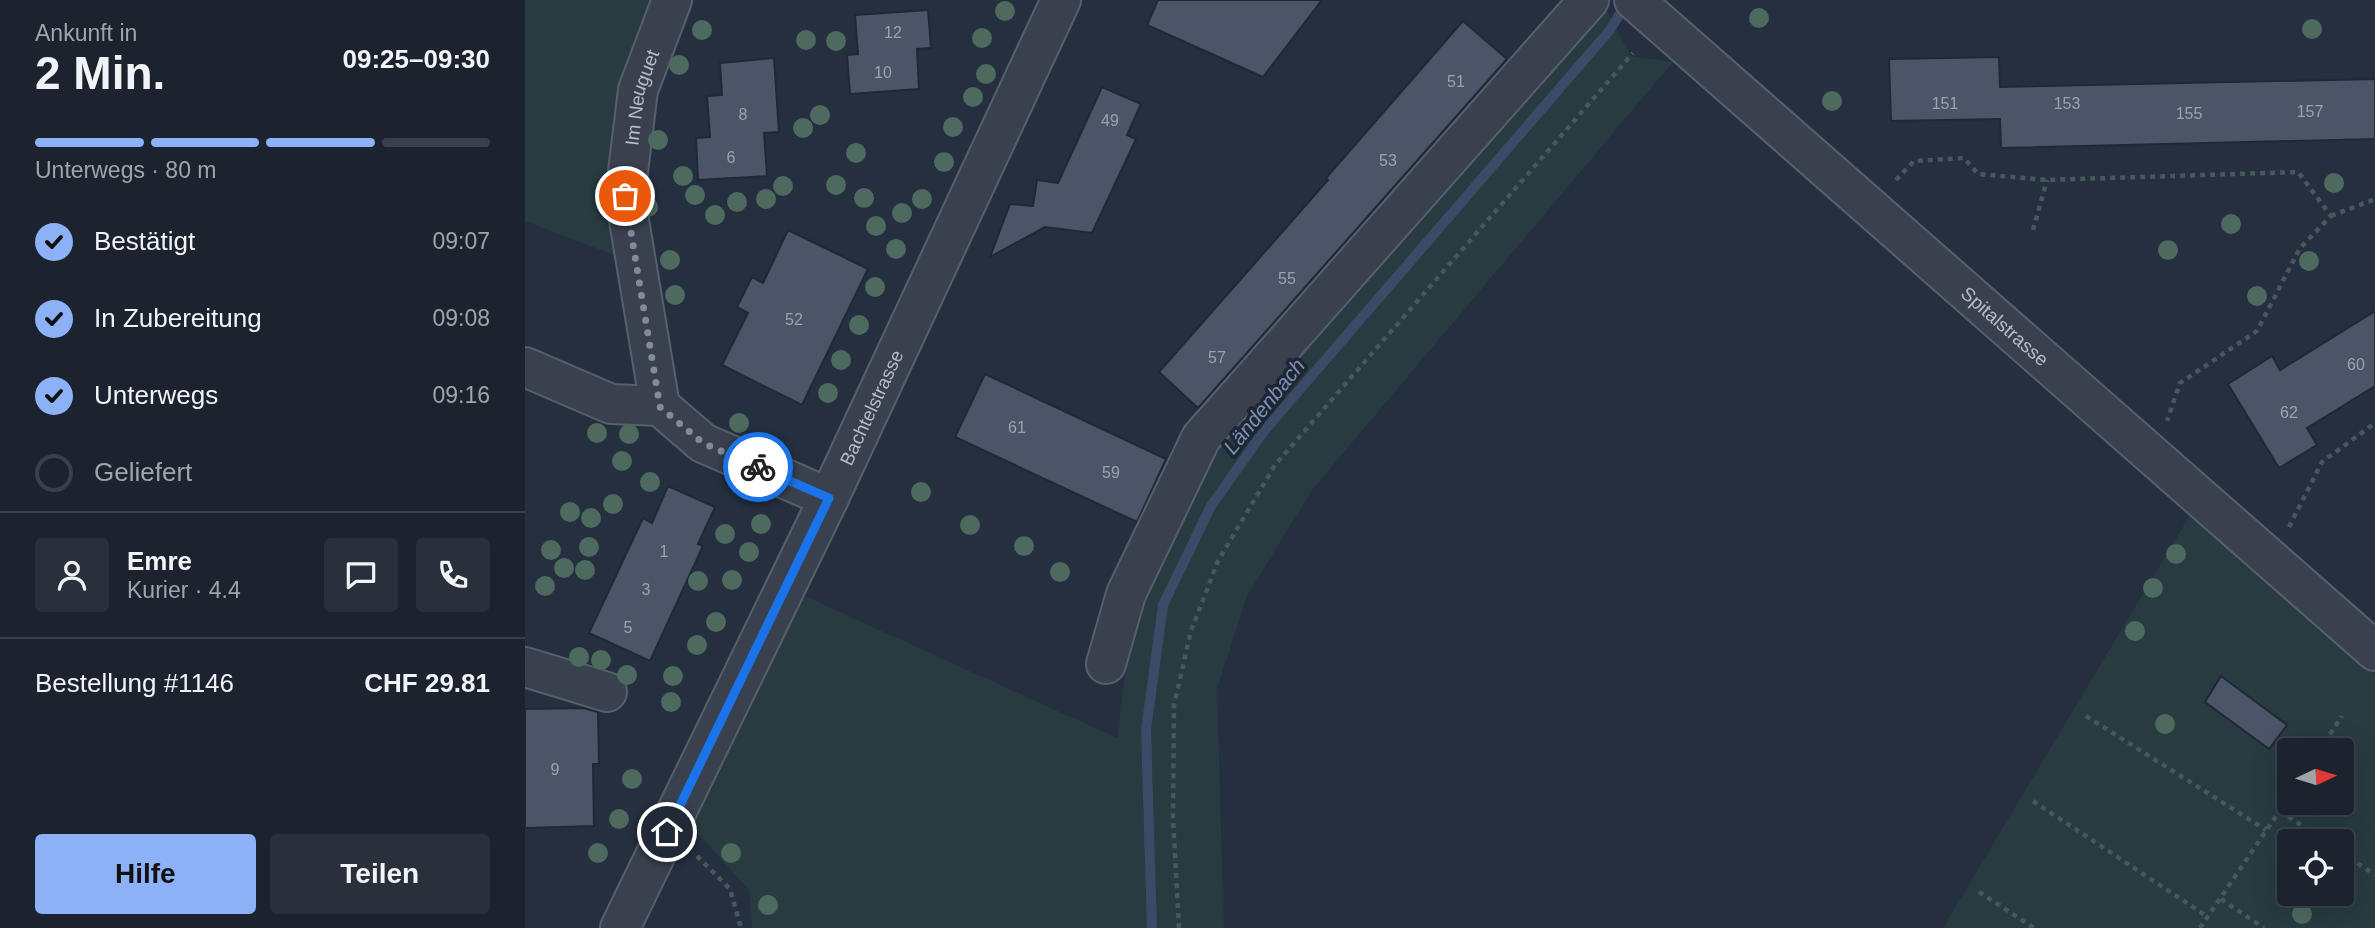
<!DOCTYPE html>
<html lang="de">
<meta charset="utf-8">
<style>
body{margin:0;font-family:Helvetica,sans-serif;background:#292f3b;color:#f1f3f6;height:100vh;display:flex;flex-direction:column;font-size:26px;white-space:nowrap}
*{box-sizing:border-box;margin:0}
p{font-size:23px;color:#a0a4aa}
.icon{flex:none;width:38px;height:38px;fill:none;stroke:currentColor;stroke-width:2;stroke-linecap:round;stroke-linejoin:round}
.map{position:relative;flex:1;overflow:hidden}
.sheet{display:flex;flex-direction:column;background:#1c232f;width:525px}
.sheet>*{flex:none}
.needle{width:46px;rotate:86deg}
.fabs{position:absolute;left:1752px;top:738px;display:grid;gap:14px}
.fabs a{display:grid;place-items:center;width:77px;height:77px;border-radius:7px;background:#1c232f;box-shadow:0 7px 28px #0002,0 0 0 2px #3a404b;font-size:35px}
.pin{position:absolute;display:grid;place-items:center;width:60px;height:60px;color:#fff;margin:-30px;border:4px solid #fff;border-radius:50%;box-shadow:0 2px 7px #0007}
.courier{position:absolute;display:grid;place-items:center;width:70px;height:70px;margin:-35px;border:5px solid #1a73e8;border-radius:50%;background:#fff;color:#222;box-shadow:0 2px 9px #0007}
.overview em{font-style:normal;font-weight:700}
.overview div{display:flex;flex-direction:column-reverse}
.overview{display:flex;align-items:center;justify-content:space-between;height:119px;padding:0 35px}
h1{font-size:46px;font-weight:700;line-height:52px}
.bar{display:grid;grid-template-columns:repeat(4,1fr);gap:10px 7px;align-content:center;height:84px;padding:0 35px}
.bar i{height:9px;border-radius:5px;background:#3a404b}
.bar .current{background:#8db1f6}
.bar p{grid-column:span 4}
.line{display:flex;align-items:center;gap:18px;padding:0 35px;border-top:2px solid #3a404b}
.line div{flex:1}
.round{display:grid;place-items:center;flex:none;width:74px;height:74px;border-radius:7px;background:#292f3b}
ol{padding:0 35px;list-style:none}
li{display:flex;align-items:center;gap:21px;height:77px}
li p{margin-inline-start:auto}
li .icon{padding:7px;border-radius:50%;background:#8db1f6;color:#111;stroke-width:4}
li:last-child{color:#a0a4aa}
li i{width:38px;height:38px;border:4px solid #3a404b;border-radius:50%}
.action{display:flex;gap:14px;margin-top:auto;padding:14px 35px}
.action a{flex:1;height:80px;border-radius:7px;background:#8db1f6;color:#111;font-size:28px;font-weight:700;line-height:80px;text-align:center}
.action a+a{background:#292f3b;color:#f1f3f6}
main{display:flex;flex:1;min-height:0}
.map>svg:first-child{display:block}
</style>
<main>
<section class="sheet">
<div class="overview"><div><h1>2 Min.</h1><p>Ankunft in</p></div><em>09:25–09:30</em></div>
<div class="bar"><i class="current"></i><i class="current"></i><i class="current"></i><i></i><p>Unterwegs · 80 m</p></div>
<ol>
<li><svg class="icon" aria-label="check" viewBox="0 0 24 24"><path d="M5 12l5 5 9-10"/></svg>Bestätigt<p>09:07</p></li>
<li><svg class="icon" aria-label="check" viewBox="0 0 24 24"><path d="M5 12l5 5 9-10"/></svg>In Zubereitung<p>09:08</p></li>
<li><svg class="icon" aria-label="check" viewBox="0 0 24 24"><path d="M5 12l5 5 9-10"/></svg>Unterwegs<p>09:16</p></li>
<li><i></i>Geliefert</li>
</ol>
<div class="line" style="height:126px"><a class="round"><svg class="icon" aria-label="person" viewBox="0 0 24 24"><circle cx="12" cy="8" r="4"/><path d="M4 21q1-7 8-7t8 7"/></svg></a><div><b>Emre</b><p>Kurier · 4.4</p></div><a class="round"><svg class="icon" aria-label="chat" viewBox="0 0 24 24"><path d="M4 5h16v11H9l-5 4z"/></svg></a><a class="round"><svg class="icon" aria-label="phone" viewBox="0 0 24 24"><path d="M5 4h4l2 5-3 2q2 4 5 5l2-3 5 2v4C11 20 4 13 5 4z"/></svg></a></div>
<div class="line" style="height:91px"><div>Bestellung #1146</div><b>CHF 29.81</b></div>
<div class="action"><a>Hilfe</a><a>Teilen</a></div>
</section>
<div class="map">
<svg width="1850" height="928" viewBox="0 0 1850 928">
<rect width="100%" height="100%" fill="#252f3f"/>
<g fill="#273b40" fill-rule="evenodd">
<polygon points="0,0 147,0 113,90 112,264 0,221"/>
<polygon points="1079,5 1106,56 1148,62 787,490 722,596 692,689 699,928 227,928 224,890 153,811 260,587 592,738 613,577 690,440"/>
<path d="M1665,515L1850,675V928H1418ZM1764,751H1816V803H1764ZM1764,842H1816V894H1764Z"/>
</g>
<g fill="none" stroke-linecap="round" stroke-linejoin="round">
<polyline stroke="#3b4b67" stroke-width="10" points="627,928 621,730 638,605 686,506 739,431 1085,30 1102,2"/>
</g>
<g fill="#4b5567" stroke="#202836" stroke-width="2">
<polygon points="633,0 797,0 738,77 622,25"/>
<polygon points="403,10 406,48 392,49 394,89 325,94 322,55 333,54 330,15"/>
<polygon points="938,21 982,59 673,408 634,372 803,180 801,178"/>
<polygon points="1474,57 1475,87 1850,79 1850,139 1476,148 1475,119 1366,121 1364,59"/>
<polygon points="249,58 254,132 239,133 242,176 173,180 171,138 185,137 182,96 197,95 195,63"/>
<polygon points="577,87 616,104 602,135 611,139 567,233 520,227 465,257 485,204 508,206 512,180 533,183"/>
<polygon points="263,230 343,269 277,405 197,365 223,313 212,307 227,277 238,283"/>
<polygon points="1850,311 1850,386 1782,428 1792,445 1754,468 1703,384 1747,356 1755,370"/>
<polygon points="460,374 641,459 612,522 430,437"/>
<polygon points="143,486 190,507 173,544 178,546 125,661 64,633 118,518 127,523"/>
<polygon points="1696,676 1762,725 1744,749 1680,702"/>
<polygon points="58,708 73,712 74,764 68,764 69,826 0,828 0,709"/>
</g>
<g fill="none" stroke-linecap="round" stroke-linejoin="round">
<g stroke="#575f6c" stroke-width="42">
<g id="minor">
<path id="s1" d="M1109,0L1850,651"/>
<polyline points="0,367 86,404 135,406 178,443 304,498"/>
<path id="s2" d="M135,406L100,196L113,90L147,0"/>
<polyline points="581,664 601,594 676,438 1064,0"/>
<polyline points="0,667 82,692"/>
<path id="s3" d="M95,928L304,498L536,0"/>
</g>
</g>
<g stroke="#45585c" stroke-width="4.5" stroke-dasharray="5 5" stroke-linecap="butt">
<polyline points="1371,180 1389,161 1439,158 1453,174 1522,180 1773,172 1806,216 1775,248 1732,331 1655,383 1642,421"/>
<polyline points="1806,216 1850,199"/>
<polyline points="1508,230 1522,180"/>
<polyline points="1764,527 1797,462 1850,423"/>
<polyline points="1561,716 1741,830"/>
<polyline points="1794,751 1817,716"/>
<polyline points="1508,801 1683,917"/>
<polyline points="1755,811 1801,842"/>
<polyline points="1816,852 1850,875"/>
<polyline points="172,856 205,889 216,928"/>
<polyline points="1454,892 1509,928"/>
<polyline points="1696,899 1739,928"/>
<polyline points="654,928 648,818 649,705 666,631 693,561 750,465 1108,53"/>
<polyline points="1675,928 1764,797"/>
</g>
<use href="#minor" stroke="#39414f" stroke-width="38"/>
</g>
<g fill="#4d6a5f">
<circle cx="480" cy="11" r="10"/>
<circle cx="1234" cy="18" r="10"/>
<circle cx="1787" cy="29" r="10"/>
<circle cx="177" cy="30" r="10"/>
<circle cx="457" cy="38" r="10"/>
<circle cx="281" cy="40" r="10"/>
<circle cx="311" cy="41" r="10"/>
<circle cx="154" cy="65" r="10"/>
<circle cx="461" cy="74" r="10"/>
<circle cx="448" cy="97" r="10"/>
<circle cx="1307" cy="101" r="10"/>
<circle cx="295" cy="115" r="10"/>
<circle cx="428" cy="127" r="10"/>
<circle cx="278" cy="128" r="10"/>
<circle cx="133" cy="140" r="10"/>
<circle cx="331" cy="153" r="10"/>
<circle cx="419" cy="162" r="10"/>
<circle cx="158" cy="176" r="10"/>
<circle cx="1809" cy="183" r="10"/>
<circle cx="311" cy="185" r="10"/>
<circle cx="258" cy="186" r="10"/>
<circle cx="170" cy="195" r="10"/>
<circle cx="339" cy="198" r="10"/>
<circle cx="241" cy="199" r="10"/>
<circle cx="397" cy="199" r="10"/>
<circle cx="212" cy="202" r="10"/>
<circle cx="123" cy="207" r="10"/>
<circle cx="377" cy="213" r="10"/>
<circle cx="190" cy="215" r="10"/>
<circle cx="1706" cy="224" r="10"/>
<circle cx="351" cy="226" r="10"/>
<circle cx="371" cy="249" r="10"/>
<circle cx="1643" cy="250" r="10"/>
<circle cx="145" cy="260" r="10"/>
<circle cx="1784" cy="261" r="10"/>
<circle cx="350" cy="287" r="10"/>
<circle cx="150" cy="295" r="10"/>
<circle cx="1732" cy="296" r="10"/>
<circle cx="334" cy="325" r="10"/>
<circle cx="316" cy="360" r="10"/>
<circle cx="303" cy="393" r="10"/>
<circle cx="214" cy="423" r="10"/>
<circle cx="72" cy="433" r="10"/>
<circle cx="104" cy="434" r="10"/>
<circle cx="97" cy="461" r="10"/>
<circle cx="125" cy="482" r="10"/>
<circle cx="396" cy="492" r="10"/>
<circle cx="88" cy="504" r="10"/>
<circle cx="45" cy="512" r="10"/>
<circle cx="66" cy="518" r="10"/>
<circle cx="236" cy="524" r="10"/>
<circle cx="445" cy="525" r="10"/>
<circle cx="200" cy="534" r="10"/>
<circle cx="499" cy="546" r="10"/>
<circle cx="64" cy="547" r="10"/>
<circle cx="26" cy="550" r="10"/>
<circle cx="224" cy="552" r="10"/>
<circle cx="1651" cy="554" r="10"/>
<circle cx="39" cy="568" r="10"/>
<circle cx="60" cy="570" r="10"/>
<circle cx="535" cy="572" r="10"/>
<circle cx="207" cy="580" r="10"/>
<circle cx="173" cy="581" r="10"/>
<circle cx="20" cy="586" r="10"/>
<circle cx="1628" cy="588" r="10"/>
<circle cx="191" cy="622" r="10"/>
<circle cx="1610" cy="631" r="10"/>
<circle cx="172" cy="645" r="10"/>
<circle cx="54" cy="657" r="10"/>
<circle cx="76" cy="660" r="10"/>
<circle cx="102" cy="675" r="10"/>
<circle cx="148" cy="676" r="10"/>
<circle cx="146" cy="702" r="10"/>
<circle cx="1640" cy="724" r="10"/>
<circle cx="107" cy="779" r="10"/>
<circle cx="94" cy="819" r="10"/>
<circle cx="73" cy="853" r="10"/>
<circle cx="206" cy="853" r="10"/>
<circle cx="243" cy="905" r="10"/>
<circle cx="1777" cy="914" r="10"/>
</g>
<g fill="none" stroke-linecap="round" stroke-linejoin="round">
<polyline stroke="#838b99" stroke-width="7" stroke-dasharray="0 12.6" points="100,196 135,407 178,443 233,467"/>
<polyline stroke="#1a73e8" stroke-width="9" points="142,832 304,498 233,467"/>
</g>
<g text-anchor="middle" dominant-baseline="central" stroke-width="7" stroke-linejoin="round" paint-order="stroke">
<g font-size="16" fill="#9aa2b0">
<text x="368" y="32">12</text>
<text x="358" y="72">10</text>
<text x="931" y="81">51</text>
<text x="1420" y="103">151</text>
<text x="1542" y="103">153</text>
<text x="1785" y="111">157</text>
<text x="1664" y="113">155</text>
<text x="218" y="114">8</text>
<text x="585" y="120">49</text>
<text x="206" y="157">6</text>
<text x="863" y="160">53</text>
<text x="762" y="278">55</text>
<text x="269" y="319">52</text>
<text x="692" y="357">57</text>
<text x="1831" y="364">60</text>
<text x="1764" y="412">62</text>
<text x="492" y="427">61</text>
<text x="586" y="472">59</text>
<text x="139" y="551">1</text>
<text x="121" y="589">3</text>
<text x="103" y="627">5</text>
<text x="30" y="769">9</text>
</g>
<g font-size="19" fill="#b5bcc9" stroke="#1e2634">
<text stroke="none"><textPath href="#s2" startOffset="313">Im Neuguet</textPath></text>
<text stroke="none"><textPath href="#s1" startOffset="494">Spitalstrasse</textPath></text>
<text stroke="none"><textPath href="#s3" startOffset="578">Bachtelstrasse</textPath></text>
</g>
<g font-size="21" font-style="italic" fill="#7d90b1" stroke="#1e2634">
<text transform="translate(739 406) rotate(-51)">Ländenbach</text>
</g>
</g>
</svg>
<div class="fabs">
<a><svg class="needle" viewBox="-14 -14 28 28"><path d="M0-13l5 13h-10z" fill="#e53935"/><path d="M0 13l5-13h-10z" fill="#a0a4aa"/></svg></a>
<a><svg class="icon" aria-label="locate" viewBox="0 0 24 24"><circle cx="12" cy="12" r="6"/><path d="M12 2v4M12 18v4M2 12h4M18 12h4"/></svg></a>
</div>
<div class="pin" style="left:100px;top:196px;background:#ea580c"><svg class="icon" aria-label="bag" viewBox="0 0 24 24"><path d="M5 8h14l-1 12H6zM9 8a3 3 0 0 1 6 0"/></svg></div>
<div class="pin" style="left:142px;top:832px;background:#1f2937"><svg class="icon" aria-label="home" viewBox="0 0 24 24"><path d="M3 11l9-7 9 7M6 9v11h12V9"/></svg></div>
<div class="courier" style="left:233px;top:467px"><svg class="icon" aria-label="bike" viewBox="0 0 24 24"><circle cx="6" cy="16" r="4"/><circle cx="18" cy="16" r="4"/><path d="M6 16l4-8h5l3 8M10 8l3 8H6M13 5h3"/></svg></div>
</div>
</main>
